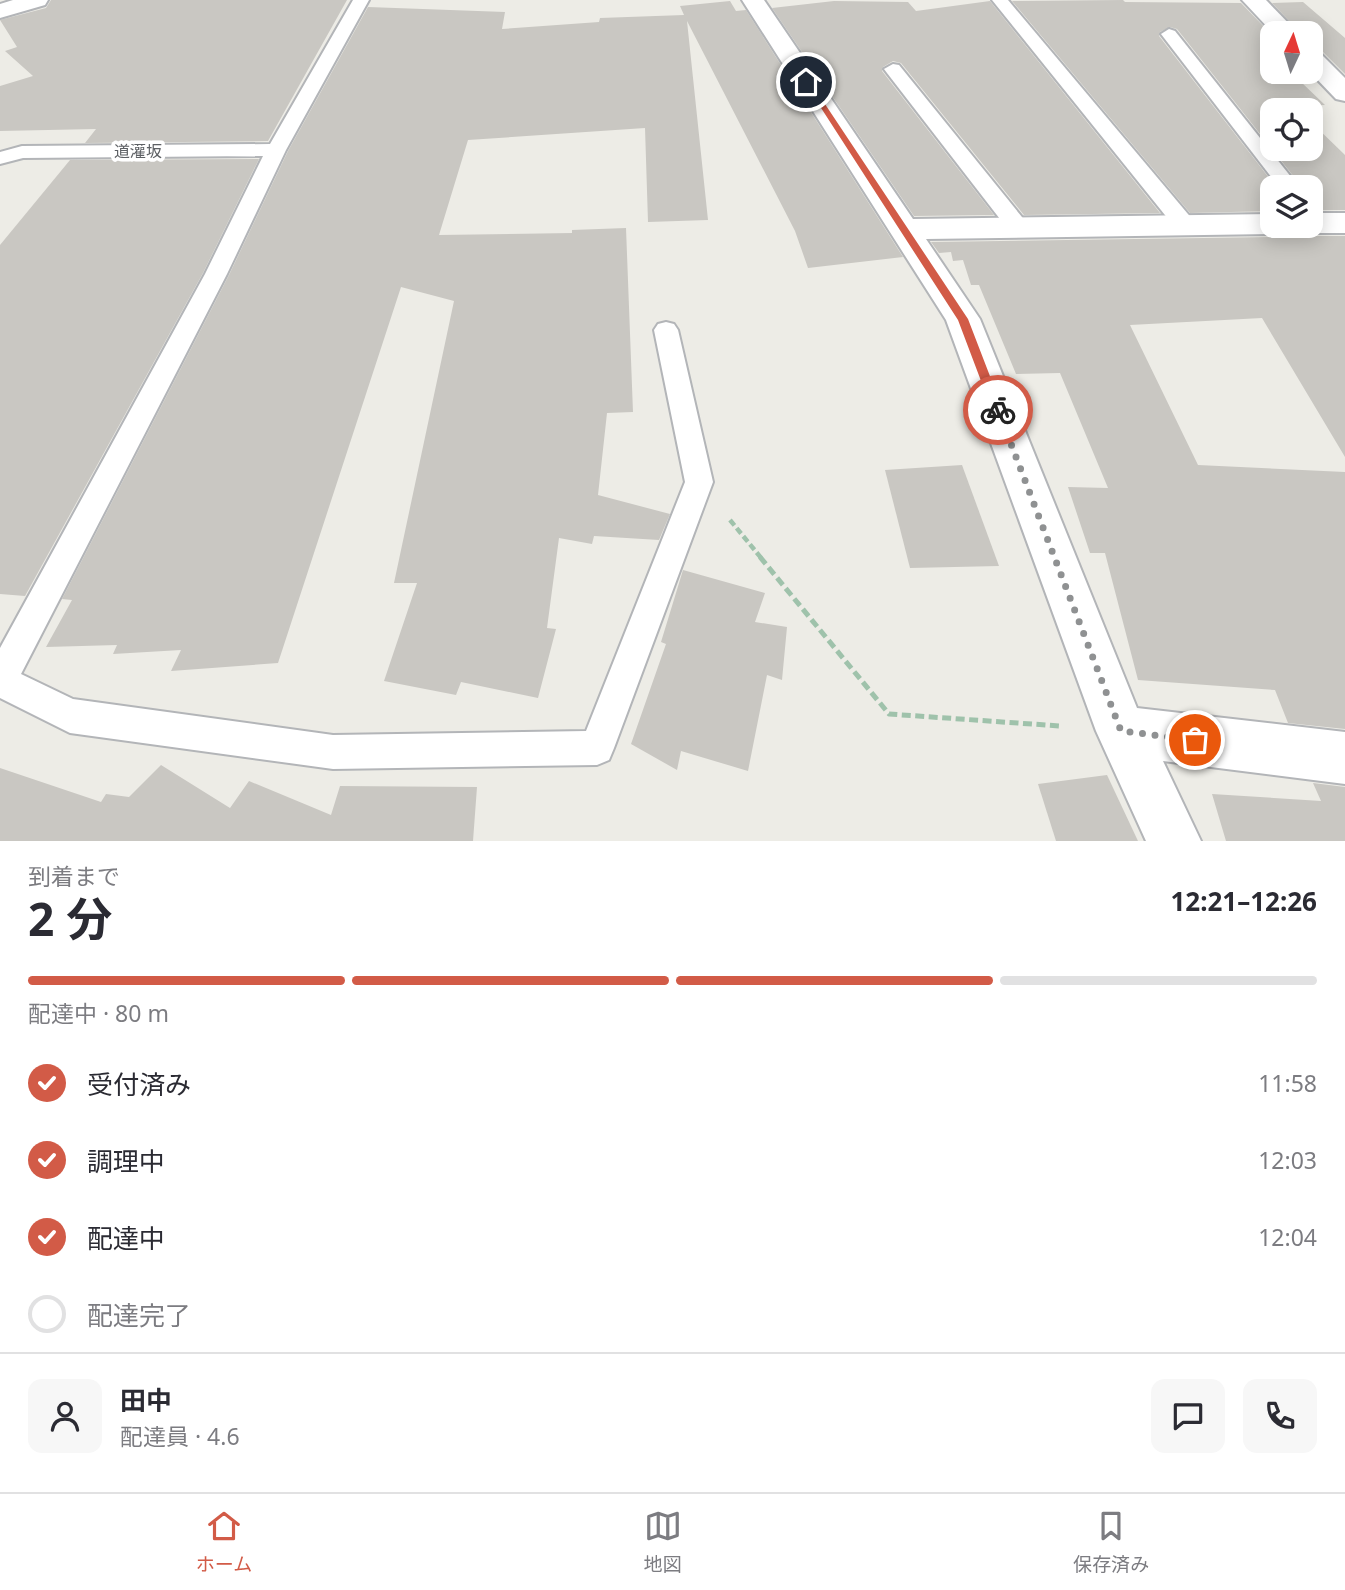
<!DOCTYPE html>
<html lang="ja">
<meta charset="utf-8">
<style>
body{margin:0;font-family:"Noto Sans","Noto Sans JP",sans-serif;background:#f7f7f7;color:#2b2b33;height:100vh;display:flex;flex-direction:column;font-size:26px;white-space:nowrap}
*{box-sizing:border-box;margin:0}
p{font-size:23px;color:#7c7c81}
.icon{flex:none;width:38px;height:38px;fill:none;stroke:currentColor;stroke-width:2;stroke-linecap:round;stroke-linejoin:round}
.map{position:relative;height:841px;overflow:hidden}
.drawer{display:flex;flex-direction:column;background:#fff;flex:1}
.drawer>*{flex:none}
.needle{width:46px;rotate:4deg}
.tools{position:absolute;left:1260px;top:21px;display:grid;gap:14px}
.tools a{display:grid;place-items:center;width:63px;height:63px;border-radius:14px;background:#fff;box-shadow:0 4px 18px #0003;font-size:35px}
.pin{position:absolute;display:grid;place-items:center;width:60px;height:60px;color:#fff;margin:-30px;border:4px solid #fff;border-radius:50%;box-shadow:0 2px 7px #0007}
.courier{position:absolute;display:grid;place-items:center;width:70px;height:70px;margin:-35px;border:5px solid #d25b47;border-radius:50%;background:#fff;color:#222;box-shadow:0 2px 9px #0007}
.headline em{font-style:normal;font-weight:700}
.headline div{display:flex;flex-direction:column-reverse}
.headline{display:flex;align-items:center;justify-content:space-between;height:119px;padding:0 28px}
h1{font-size:46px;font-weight:700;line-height:52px}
.bar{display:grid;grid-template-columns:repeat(4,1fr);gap:10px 7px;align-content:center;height:84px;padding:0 28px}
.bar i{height:9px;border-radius:5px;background:#e1e1e2}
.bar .active{background:#d25b47}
.bar p{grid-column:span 4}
.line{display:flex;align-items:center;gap:18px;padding:0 28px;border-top:2px solid #e1e1e2}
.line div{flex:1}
.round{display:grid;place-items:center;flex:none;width:74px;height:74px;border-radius:14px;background:#f7f7f7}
ol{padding:0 28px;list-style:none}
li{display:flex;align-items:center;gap:21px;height:77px}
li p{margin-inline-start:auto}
li .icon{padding:7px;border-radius:50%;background:#d25b47;color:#fff;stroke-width:4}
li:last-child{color:#7c7c81}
li i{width:38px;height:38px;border:4px solid #e1e1e2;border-radius:50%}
.dock{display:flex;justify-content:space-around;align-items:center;height:98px;border-top:2px solid #e1e1e2;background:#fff;font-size:19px;color:#7c7c81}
.dock a{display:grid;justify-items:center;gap:4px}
.dock .active{color:#d25b47}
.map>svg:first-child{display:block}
</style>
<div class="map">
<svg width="1345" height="841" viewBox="0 0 1345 841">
<rect width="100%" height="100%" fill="#edece6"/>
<g fill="#c9c7c2">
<polygon points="51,0 347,0 268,141 85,143 96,129 0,131 0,86 33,76 5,51 17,47 0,20 46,8"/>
<polygon points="1123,0 1125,2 1241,3 1272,35 1272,72 1307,72 1315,81 1300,81 1325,105 1295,106 1299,110 1272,110 1272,149 1311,149 1311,122 1345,155 1345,210 1311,210 1311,187 1302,187 1177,29 1170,27 1160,32 1159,36 1276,187 1272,187 1272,211 1190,213 1012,1"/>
<polygon points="730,1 736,11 746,10 903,257 808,268 795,231 687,21 708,220 648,222 645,128 468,140 439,235 572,233 572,230 626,228 633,412 607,413 598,495 670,514 659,540 594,536 592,544 559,538 547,628 556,629 538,698 461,682 456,695 384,681 417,583 394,583 454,301 401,287 278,663 171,671 181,650 113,654 117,645 46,647 72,600 62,599 229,275 288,151 368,7 505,12 502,29 599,22 600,18 684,15 680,6"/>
<polygon points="834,1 908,2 916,11 990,1 1160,213 1024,215 901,63 893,61 883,67 882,71 994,215 914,216 772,8"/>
<polygon points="1303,2 1345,38 1345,74 1322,51 1311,49 1311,33 1301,33 1272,3"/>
<polygon points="259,159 203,273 25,596 0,594 0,245 70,160"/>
<polygon points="1289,226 1294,226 1299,233 1310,236 1345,236 1345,457 1262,318 1130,325 1198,465 1345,472 1345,729 1288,723 1275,690 1138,680 1105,553 1090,553 1068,487 1108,488 1060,373 1016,374 979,285 971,285 963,260 953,261 951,252 939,253 931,242 1272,237 1284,234"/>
<polygon points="962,465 999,566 910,568 885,470"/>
<polygon points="683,570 765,593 755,622 787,627 782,680 767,675 748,771 681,751 677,770 631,744 666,644 661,642"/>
<polygon points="161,765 230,808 249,781 331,815 340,786 477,787 473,841 0,841 0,768 101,802 106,794 129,797"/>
<polygon points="1107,775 1138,841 1056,841 1038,784"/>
<polygon points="1313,783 1345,787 1345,841 1226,841 1212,794 1321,801"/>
</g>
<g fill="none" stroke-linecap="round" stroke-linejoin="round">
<g stroke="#b3b5b8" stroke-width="4">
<g id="lane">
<polygon points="353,0 369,0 286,150 227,274 21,674 73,699 333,735 586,731 685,482 654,330 658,324 666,322 674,324 678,330 713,482 614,748 609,760 597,765 333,769 70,733 0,698 0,648 205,274 263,156 23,158 0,164 0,152 22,146 270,144"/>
<polygon points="992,0 1008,0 1193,220 1196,225 1193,230 1177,230"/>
<polygon points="1169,29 1175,31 1299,187 1279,187 1161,34"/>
<polygon points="893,64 899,65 1026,222 1029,227 1026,232 1010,232 887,73 884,69"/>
</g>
</g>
<g stroke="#b3b5b8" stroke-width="4">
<g id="street">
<polygon points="13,0 48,0 45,5 0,18 0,4"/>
<polygon points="742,0 764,0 913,219 1272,214 1272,226 1286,226 1283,231 1272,234 926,239 980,319 1137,708 1345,732 1345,784 1163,761 1201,841 1146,841 1096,731 946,320"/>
<polygon points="1242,0 1266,0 1298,33 1273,33"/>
<polygon points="1311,51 1320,53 1345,78 1345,101 1336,99 1310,72"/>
<polygon points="1311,213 1345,213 1345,233 1311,233 1300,230 1297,226 1311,226"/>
</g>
</g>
<polyline stroke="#9fc2ab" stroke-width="4.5" stroke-dasharray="7 3.5" stroke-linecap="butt" points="730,520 762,559"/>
<polyline stroke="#9fc2ab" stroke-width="5" stroke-dasharray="9 4.5" stroke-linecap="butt" points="760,557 889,714 1060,726"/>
<use href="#lane" fill="#fff" fill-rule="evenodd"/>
<use href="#street" fill="#fff" fill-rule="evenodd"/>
</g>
<polygon fill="#d25b47" points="803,80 809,80 968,319 1003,410 1002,413 994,413 992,410 958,320"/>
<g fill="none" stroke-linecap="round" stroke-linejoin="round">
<polyline stroke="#8f9192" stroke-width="7" stroke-dasharray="0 12.6" points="998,410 1121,731 1195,740"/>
</g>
<g text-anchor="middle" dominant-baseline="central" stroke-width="7" stroke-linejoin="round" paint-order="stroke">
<g font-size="16" fill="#5d6064" stroke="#fff">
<text x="138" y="151">道灌坂</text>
</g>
</g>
</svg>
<div class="tools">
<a><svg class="needle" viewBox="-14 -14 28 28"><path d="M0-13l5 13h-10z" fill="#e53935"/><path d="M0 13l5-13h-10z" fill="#7c7c81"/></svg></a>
<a><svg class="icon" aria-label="locate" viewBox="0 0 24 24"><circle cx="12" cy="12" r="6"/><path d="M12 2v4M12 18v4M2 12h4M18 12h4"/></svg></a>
<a><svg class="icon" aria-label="layers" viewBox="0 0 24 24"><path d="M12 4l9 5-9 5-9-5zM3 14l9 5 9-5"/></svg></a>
</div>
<div class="pin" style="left:1195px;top:740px;background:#ea580c"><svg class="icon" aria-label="bag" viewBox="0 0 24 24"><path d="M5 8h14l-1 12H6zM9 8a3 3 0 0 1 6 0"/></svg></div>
<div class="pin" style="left:806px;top:82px;background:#1f2937"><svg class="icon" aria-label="home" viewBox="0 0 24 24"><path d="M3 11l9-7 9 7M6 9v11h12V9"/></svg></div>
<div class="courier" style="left:998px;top:410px"><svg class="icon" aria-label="bike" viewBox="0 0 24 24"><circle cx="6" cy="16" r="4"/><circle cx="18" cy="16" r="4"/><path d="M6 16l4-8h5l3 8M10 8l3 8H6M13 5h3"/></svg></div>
</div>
<section class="drawer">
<div class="headline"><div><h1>2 分</h1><p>到着まで</p></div><em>12:21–12:26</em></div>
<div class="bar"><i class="active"></i><i class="active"></i><i class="active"></i><i></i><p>配達中 · 80 m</p></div>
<ol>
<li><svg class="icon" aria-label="check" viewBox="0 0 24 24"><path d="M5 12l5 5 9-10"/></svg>受付済み<p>11:58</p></li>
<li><svg class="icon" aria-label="check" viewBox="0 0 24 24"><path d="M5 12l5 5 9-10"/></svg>調理中<p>12:03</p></li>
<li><svg class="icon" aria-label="check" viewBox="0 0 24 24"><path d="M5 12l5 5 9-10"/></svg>配達中<p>12:04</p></li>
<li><i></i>配達完了</li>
</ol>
<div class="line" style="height:126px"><a class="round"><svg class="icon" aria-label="person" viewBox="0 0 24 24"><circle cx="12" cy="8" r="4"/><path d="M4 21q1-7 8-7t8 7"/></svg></a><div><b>田中</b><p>配達員 · 4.6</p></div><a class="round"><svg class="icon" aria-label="chat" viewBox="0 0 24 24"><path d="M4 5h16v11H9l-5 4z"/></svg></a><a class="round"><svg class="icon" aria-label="phone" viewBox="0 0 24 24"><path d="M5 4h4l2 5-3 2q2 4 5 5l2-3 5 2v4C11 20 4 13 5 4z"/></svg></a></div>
</section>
<nav class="dock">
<a class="active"><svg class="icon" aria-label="home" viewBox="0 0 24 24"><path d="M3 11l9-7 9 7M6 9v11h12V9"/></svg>ホーム</a>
<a><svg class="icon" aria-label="map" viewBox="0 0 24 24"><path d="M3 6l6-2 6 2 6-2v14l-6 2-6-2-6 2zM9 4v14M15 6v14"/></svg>地図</a>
<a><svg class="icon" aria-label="saved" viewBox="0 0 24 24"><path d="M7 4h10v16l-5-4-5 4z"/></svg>保存済み</a>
</nav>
